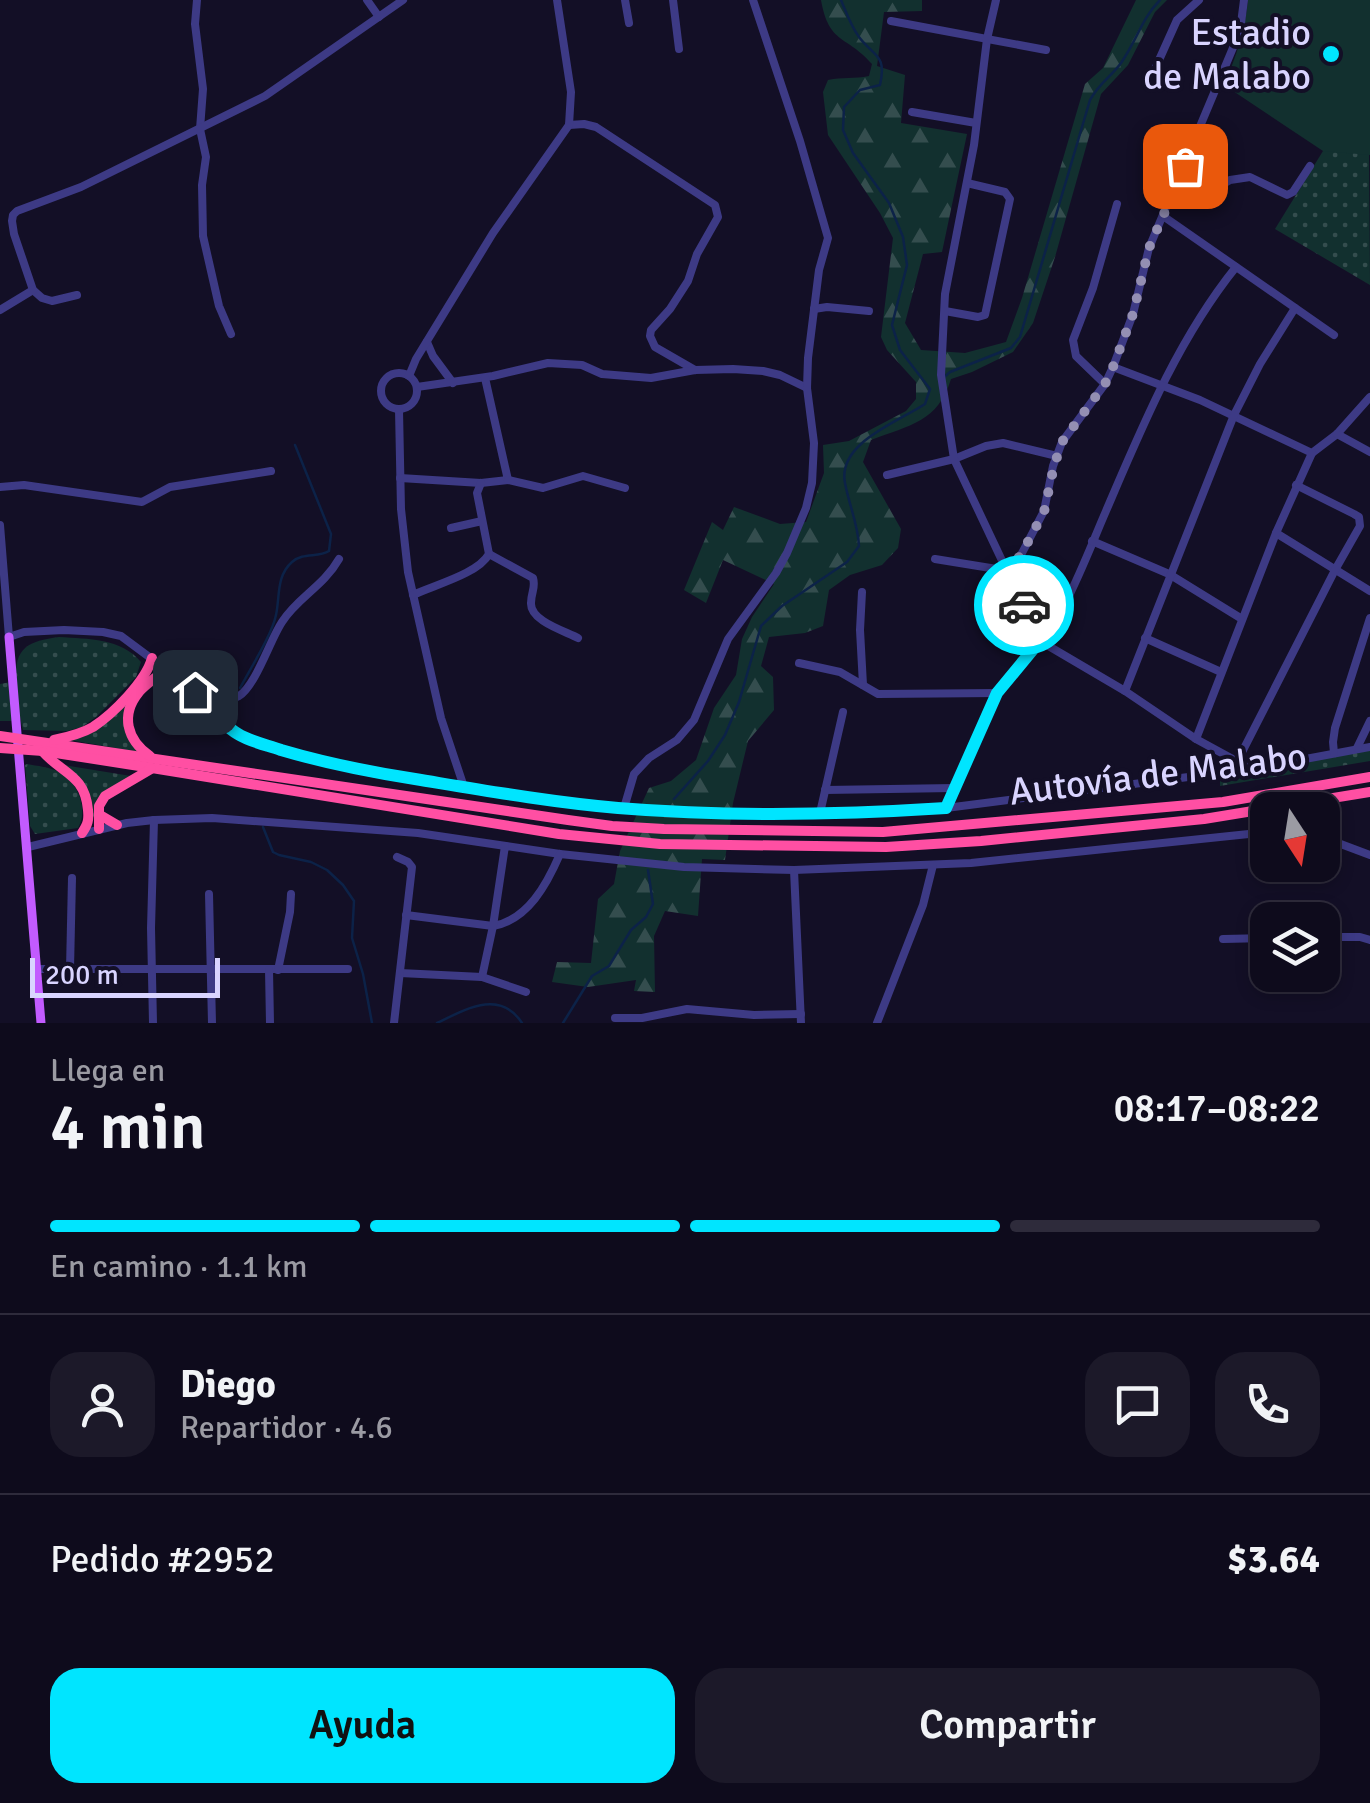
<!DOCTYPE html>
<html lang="es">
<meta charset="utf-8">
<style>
body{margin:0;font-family:Signika,sans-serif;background:#1c1929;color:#f1f3f6;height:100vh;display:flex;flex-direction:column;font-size:38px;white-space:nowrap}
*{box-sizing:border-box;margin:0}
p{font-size:32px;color:#9b9ba3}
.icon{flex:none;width:55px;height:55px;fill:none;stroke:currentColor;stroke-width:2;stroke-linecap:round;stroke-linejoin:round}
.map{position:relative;height:1023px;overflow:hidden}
.sheet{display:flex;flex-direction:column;background:#0e0b1c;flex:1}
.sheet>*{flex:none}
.needle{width:65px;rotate:168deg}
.buttons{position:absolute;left:1250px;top:792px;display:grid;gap:20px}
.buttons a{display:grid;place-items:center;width:90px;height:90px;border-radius:20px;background:#0e0b1c;box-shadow:0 5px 15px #0003,0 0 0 2px #2e2b3b;font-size:50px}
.scale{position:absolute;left:30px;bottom:25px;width:190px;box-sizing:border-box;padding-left:10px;border:5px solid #d9d4ff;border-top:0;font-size:28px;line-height:35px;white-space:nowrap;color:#d9d4ff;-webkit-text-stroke:8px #130f26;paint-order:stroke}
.pin{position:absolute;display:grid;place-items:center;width:85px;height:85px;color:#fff;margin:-42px;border-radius:20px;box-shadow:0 5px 15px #0006}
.courier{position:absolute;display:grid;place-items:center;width:100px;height:100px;margin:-50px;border:8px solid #00e5ff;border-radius:50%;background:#fff;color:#222;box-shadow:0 2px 12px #0007}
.summary em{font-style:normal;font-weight:600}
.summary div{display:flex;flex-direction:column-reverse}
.summary{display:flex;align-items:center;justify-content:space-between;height:170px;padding:0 50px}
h1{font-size:65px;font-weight:600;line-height:75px}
.bar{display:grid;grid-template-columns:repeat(4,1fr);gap:15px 10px;align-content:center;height:120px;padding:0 50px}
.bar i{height:12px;border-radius:8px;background:#2e2b3b}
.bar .on{background:#00e5ff}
.bar p{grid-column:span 4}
.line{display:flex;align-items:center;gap:25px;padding:0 50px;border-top:2px solid #2e2b3b}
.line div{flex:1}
.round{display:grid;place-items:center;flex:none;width:105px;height:105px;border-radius:30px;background:#1c1929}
.primary-button{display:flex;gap:20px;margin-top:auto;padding:20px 50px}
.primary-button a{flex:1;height:115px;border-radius:30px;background:#00e5ff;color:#111;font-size:40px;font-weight:600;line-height:115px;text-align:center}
.primary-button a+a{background:#1c1929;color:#f1f3f6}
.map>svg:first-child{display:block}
</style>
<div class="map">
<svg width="1370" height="1023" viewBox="0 0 1370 1023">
<defs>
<pattern id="grass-dots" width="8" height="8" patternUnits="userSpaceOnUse" patternTransform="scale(2.5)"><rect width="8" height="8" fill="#12302f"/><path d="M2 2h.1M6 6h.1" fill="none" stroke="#344d4e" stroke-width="1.8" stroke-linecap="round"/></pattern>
<pattern id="forest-firs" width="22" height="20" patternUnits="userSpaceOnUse" patternTransform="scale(2.5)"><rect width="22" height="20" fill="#12302f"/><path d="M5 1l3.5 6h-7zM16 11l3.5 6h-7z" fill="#344d4e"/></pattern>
</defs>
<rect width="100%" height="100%" fill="#130f26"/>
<g fill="url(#grass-dots)">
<polygon points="1369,150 1370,285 1275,229 1323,151"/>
<path d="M59,637C88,639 121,638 141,662L136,677L96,717L82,727L67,731L23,730L18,710L12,721H0V684L16,681C14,647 29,641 59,637Z"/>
<polygon points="146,679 124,713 139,752 64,739 87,731"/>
<polygon points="1370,749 1370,761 1220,786 1220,780"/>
<path d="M27,764C37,766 50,767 59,772C78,782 89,810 78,828L35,834L30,826L25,765Z"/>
<polygon points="57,764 137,777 101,798 92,821 87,791"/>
</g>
<path fill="url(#forest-firs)" d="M821,0H922V11L884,12L877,66L905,75L901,123L967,134L942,252L923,254L905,323L921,350L965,353L1006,342L1022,298L1085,84L1103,68L1136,0H1167L1155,12L1128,65L1101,94L1055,257L1033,323L1013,352L972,372L951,379C938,422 910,425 871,440L863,462L901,529L898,548L882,565L850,575L829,590L823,626L805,633L769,637L761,666L773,677L774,710L748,741L733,803L725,860L702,859L698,916L665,911L654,936L655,992L634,991L636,980L588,987L552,982L557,962L591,963L598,899L614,884L620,851L649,788L671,781L696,760L714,708L736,675L742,639L752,617L774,584L723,560L706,603L684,590L712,522L723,530L734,507L780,524L806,522L824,473L823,445L849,441L906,411L916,399V382L887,350L881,337L893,238L880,213L828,135L823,92L828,80C843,77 855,79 869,76L872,64C847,35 829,45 821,0Z"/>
<path fill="#12302f" d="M1248,0H1370V155L1323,151L1224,85C1236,57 1245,31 1248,0Z"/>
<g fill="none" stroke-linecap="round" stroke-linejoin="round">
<g stroke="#0c2248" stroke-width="2.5">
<path d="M943,378L950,372L1011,348L1020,337L1090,100C1100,82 1110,78 1121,63C1136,42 1142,18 1160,0"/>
<path d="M240,688C250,669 272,635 276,615C280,597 276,576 292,562C303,552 318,558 329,551L331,534L295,445"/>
<path d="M674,799L708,761L725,735L739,702L761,626L782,606L847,562L859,546C858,524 849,505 845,483C837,443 898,422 925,404L930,389L900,350L892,325L907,265L903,237L889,203L853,153L843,130L844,107L860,90L880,85C887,54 874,57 859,37C851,26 846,12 841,0"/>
<polyline points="263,827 273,852 279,855 311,862 327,870 343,885 354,901 352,938 363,974 372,1023"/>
<path d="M437,1023C466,1009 500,989 522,1023"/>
<polyline points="563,1023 592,976 609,966 631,930 646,917 653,904 648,870"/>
</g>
<g stroke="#3d3a85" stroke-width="8">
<polyline points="197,0 195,24 203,89 200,129 206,157 202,185 203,236 219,306 231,334"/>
<polyline points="367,0 379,17"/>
<polyline points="625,0 629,23"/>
<polyline points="673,0 679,49"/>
<polyline points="891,21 1046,50"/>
<polyline points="1155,69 1177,20 1199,0"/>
<polyline points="912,112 976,123"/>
<polyline points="569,125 584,124 596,127 715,205 718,217 697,254 688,281 670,309 651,330 650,336 655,347 695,370"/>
<polyline points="1185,166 1211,191 1230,180 1250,177 1287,195 1293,192 1310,166"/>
<polyline points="1163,216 1334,335"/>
<path d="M1236,267C1178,339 1142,427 1106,511C1091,545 1065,616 1040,641L1125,691L1196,739L1251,769"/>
<polyline points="77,295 52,301 42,298 33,290 14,234 12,221 13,215 17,211 81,187 265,96 403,0"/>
<polyline points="814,309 827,307 869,311"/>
<polyline points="0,310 33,290"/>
<polyline points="945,311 978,317 985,315 1010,199 1005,192 967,183"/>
<polyline points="427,342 433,356 453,383"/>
<polyline points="1113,367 1200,400 1312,453 1337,434 1370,397"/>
<circle cx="399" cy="391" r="18"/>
<polyline points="409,376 416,359 493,233 569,125 571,92 557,0"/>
<polyline points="1105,384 1076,356 1073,340 1093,288 1117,204"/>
<polyline points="417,387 493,376 548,363 582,365 602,374 651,378 695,370 733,369 763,371 780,375 807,388"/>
<polyline points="399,410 401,509 408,572 441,718 464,787"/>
<polyline points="1337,434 1370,452"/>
<polyline points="1312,453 1276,533 1370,591"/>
<polyline points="887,475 954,459 986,446 1003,443 1057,456"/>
<polyline points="400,478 481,483 508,480 485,378"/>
<polyline points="508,480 543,488 583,476 625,488"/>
<polyline points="0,487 24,485 142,502 170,487 271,471"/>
<polyline points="0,525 9,637 24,632 64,630 103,632 121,636 195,691 225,725 240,735 299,755 372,773 572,803 624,808 724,812 820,813 946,808 1251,769 1370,747"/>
<polyline points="451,528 482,521"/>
<polyline points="1092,541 1169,574 1242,619"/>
<path d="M489,554L533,578C536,588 531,592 531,603C530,621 565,631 578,638"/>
<polyline points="935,559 1009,571"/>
<polyline points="1009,571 1022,553 1044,511 1053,466 1062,442 1105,384 1113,367 1133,314 1149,248 1240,31 1244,0"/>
<polyline points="862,592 860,630 863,685"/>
<path d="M413,595C434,585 478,574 489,554L477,493L481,483"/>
<polyline points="1145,638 1221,672"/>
<polyline points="799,663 840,672 878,694 997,693"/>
<path d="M195,691C213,687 224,705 239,696C256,685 270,640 282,622C298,597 323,587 339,559"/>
<polyline points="1125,691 1234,415 1260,364 1295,308"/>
<polyline points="1196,739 1276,533"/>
<polyline points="1357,748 1370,721"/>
<polyline points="1334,753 1333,742 1335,728 1370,618"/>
<polyline points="1237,762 1335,570 1360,526 1359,517 1354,514 1296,485"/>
<polyline points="825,790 954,788"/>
<polyline points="624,808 634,774 649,758 677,740 694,720 728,639 776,573 787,553 806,508 812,483 814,443 807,388 808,358 819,270 828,238 800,141 753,0"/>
<polyline points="946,808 997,693 1040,641 954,459 941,375 945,294 974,145 987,39 996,0"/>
<polyline points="820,813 843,712"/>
<polyline points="1322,837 1370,855"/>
<polyline points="28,847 127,823 154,820 212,818 418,833 560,854 684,867 794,870 971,863 1268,832"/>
<polyline points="794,870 801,1023"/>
<polyline points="209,894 212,1023"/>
<path d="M406,915L493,926C528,920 547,884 560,854"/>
<polyline points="1322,937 1360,937 1370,940"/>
<polyline points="1223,939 1268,938"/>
<polyline points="36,969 348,969"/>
<polyline points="70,969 72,878"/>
<polyline points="269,970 270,1023"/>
<polyline points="278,970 290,912 291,894"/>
<polyline points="400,973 482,977 526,992"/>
<polyline points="482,977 493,926 505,846"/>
<polyline points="615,1018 642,1018 687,1009 754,1015 801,1014"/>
<polyline points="153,1023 151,928 154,820"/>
<polyline points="394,1023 412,867 408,862 397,857"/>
<polyline points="877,1023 923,905 933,865"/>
</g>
<polyline stroke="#c25bff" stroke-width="9" points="9,637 41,1023"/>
<g stroke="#ff4fa3" stroke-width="10">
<polyline points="0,736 568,820 612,826 664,829 883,832 1223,802 1370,777"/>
<path d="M54,740C68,737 81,734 93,727C113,714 146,681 152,658"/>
<polyline points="0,748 43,751 152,768 559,834 660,844 886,847 981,841 1204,819 1370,792"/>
<path d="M43,752C63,774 85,775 88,810C89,820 88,824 82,833"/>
<path d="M150,756C127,740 120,715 139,692C146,684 156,678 164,670"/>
<polyline points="100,815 117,825"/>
<polyline points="99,829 99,806 105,796 151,769"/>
</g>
</g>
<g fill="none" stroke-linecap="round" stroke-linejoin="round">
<polyline stroke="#948fb3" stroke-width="10" stroke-dasharray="0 18" points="1024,605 1009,571 1022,553 1044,512 1054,466 1062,442 1105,384 1113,367 1133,314 1149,248 1185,166"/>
<path stroke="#00e5ff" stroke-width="12" d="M195,692C209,706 221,724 238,734C251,742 267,745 281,750C325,763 370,772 415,779C482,790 550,802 618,808C727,817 837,815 946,808L997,693L1040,641L1024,605"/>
</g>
<circle fill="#00e5ff" stroke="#130f26" stroke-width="4" cx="1331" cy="54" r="10"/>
<g text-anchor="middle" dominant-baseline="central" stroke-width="8" stroke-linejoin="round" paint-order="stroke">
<g font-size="38" fill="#d9d4ff" stroke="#130f26" text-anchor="end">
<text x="1311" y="32">Estadio<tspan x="1311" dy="44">de Malabo</tspan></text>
</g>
<g font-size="38" fill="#d9d4ff" stroke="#130f26">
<text transform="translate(1158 774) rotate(-7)">Autovía de Malabo</text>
</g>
</g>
</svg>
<div class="buttons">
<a><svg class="needle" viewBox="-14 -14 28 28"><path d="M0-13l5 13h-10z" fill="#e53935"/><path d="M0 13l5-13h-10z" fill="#9b9ba3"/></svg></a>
<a><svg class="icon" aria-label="layers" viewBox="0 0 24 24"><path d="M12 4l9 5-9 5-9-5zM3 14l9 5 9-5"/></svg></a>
</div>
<div class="scale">200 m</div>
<div class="pin" style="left:1185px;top:166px;background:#ea580c"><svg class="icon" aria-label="bag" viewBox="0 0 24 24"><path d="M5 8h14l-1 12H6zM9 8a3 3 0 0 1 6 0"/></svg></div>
<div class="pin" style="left:195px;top:692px;background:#1f2937"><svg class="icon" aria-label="home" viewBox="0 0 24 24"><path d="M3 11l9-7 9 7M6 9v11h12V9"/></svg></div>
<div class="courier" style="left:1024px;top:605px"><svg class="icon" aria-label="car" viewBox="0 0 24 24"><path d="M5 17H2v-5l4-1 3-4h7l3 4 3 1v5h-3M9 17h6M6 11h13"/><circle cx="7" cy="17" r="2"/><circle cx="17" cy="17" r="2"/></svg></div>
</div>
<section class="sheet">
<div class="summary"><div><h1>4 min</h1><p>Llega en</p></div><em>08:17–08:22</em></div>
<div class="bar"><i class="on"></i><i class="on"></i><i class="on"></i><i></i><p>En camino · 1.1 km</p></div>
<div class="line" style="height:180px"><a class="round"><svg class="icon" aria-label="person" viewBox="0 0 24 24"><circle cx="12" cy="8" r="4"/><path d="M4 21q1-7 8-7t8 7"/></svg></a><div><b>Diego</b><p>Repartidor · 4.6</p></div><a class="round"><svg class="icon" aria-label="chat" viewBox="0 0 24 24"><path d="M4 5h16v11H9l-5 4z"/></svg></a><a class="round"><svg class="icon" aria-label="phone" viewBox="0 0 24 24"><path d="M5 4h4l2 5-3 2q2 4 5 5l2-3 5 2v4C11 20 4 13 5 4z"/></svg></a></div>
<div class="line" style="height:130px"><div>Pedido #2952</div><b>$3.64</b></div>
<div class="primary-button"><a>Ayuda</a><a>Compartir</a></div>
</section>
